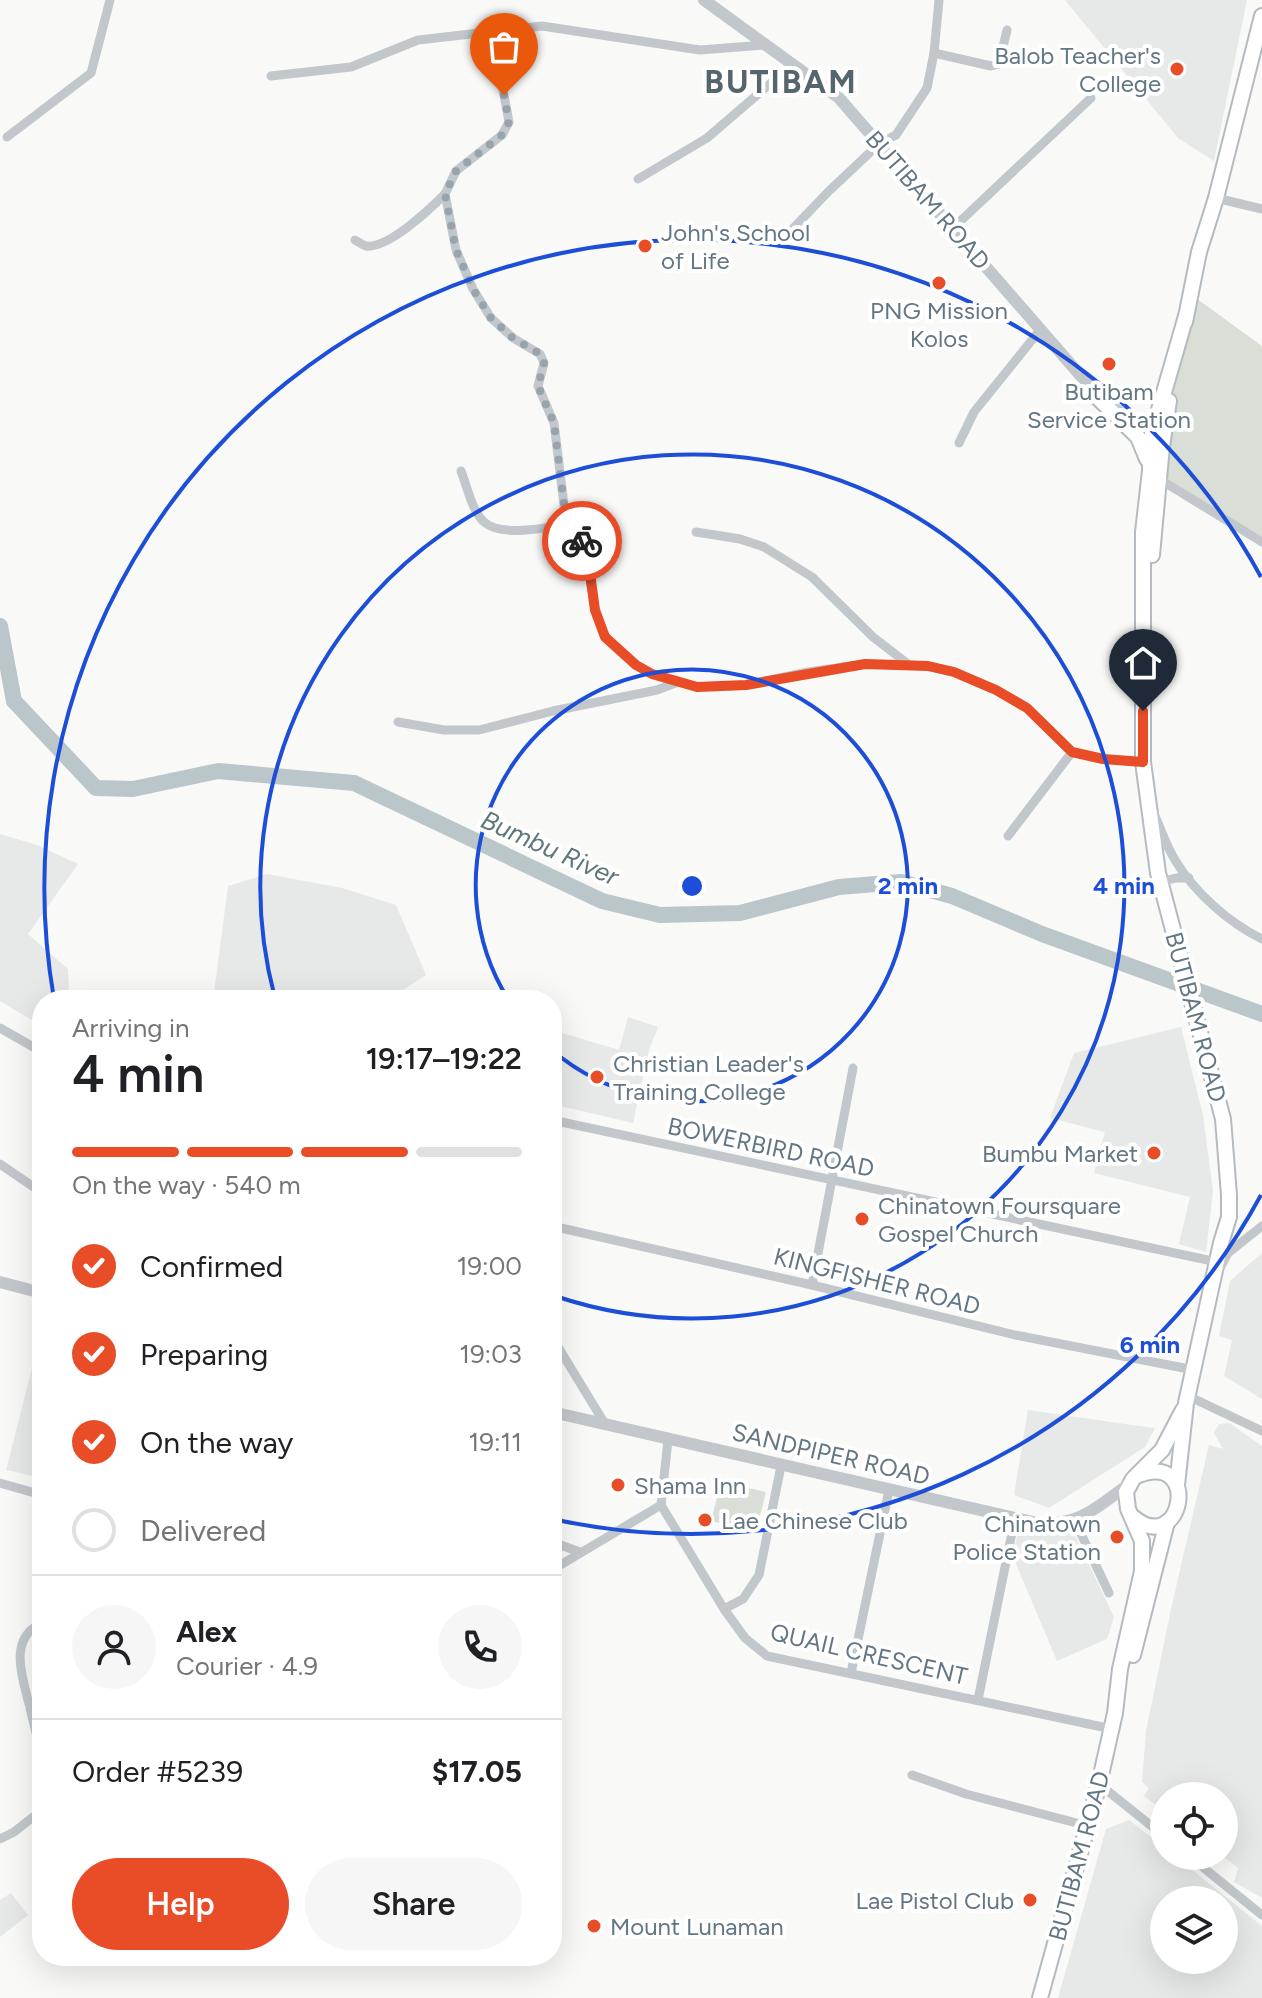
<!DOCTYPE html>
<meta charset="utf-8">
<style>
body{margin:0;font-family:Figtree,sans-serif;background:#f6f6f6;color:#202124;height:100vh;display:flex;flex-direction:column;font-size:30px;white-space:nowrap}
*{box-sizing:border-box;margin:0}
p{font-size:26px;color:#757577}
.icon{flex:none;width:44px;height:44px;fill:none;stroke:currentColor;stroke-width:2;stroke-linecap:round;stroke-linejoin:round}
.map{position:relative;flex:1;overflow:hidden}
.side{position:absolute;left:32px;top:990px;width:530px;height:976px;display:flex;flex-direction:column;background:#fff;border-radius:32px;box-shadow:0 8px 32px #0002}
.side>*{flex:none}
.controls{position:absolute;left:1150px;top:1782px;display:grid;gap:16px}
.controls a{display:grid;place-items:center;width:88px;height:88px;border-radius:50%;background:#fff;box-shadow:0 8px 32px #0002;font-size:40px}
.pin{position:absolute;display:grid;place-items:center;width:68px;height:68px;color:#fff;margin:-82px -34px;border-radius:50% 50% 50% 0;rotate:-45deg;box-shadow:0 0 8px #0007}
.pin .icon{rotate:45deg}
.courier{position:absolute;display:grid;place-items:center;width:80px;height:80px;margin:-40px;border:6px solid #e84d28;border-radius:50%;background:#fff;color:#222;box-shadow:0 2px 10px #0007}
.headline em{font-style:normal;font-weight:600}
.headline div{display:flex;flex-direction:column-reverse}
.headline{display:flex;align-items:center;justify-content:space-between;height:136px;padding:0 40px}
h1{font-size:52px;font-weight:600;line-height:60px}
.bar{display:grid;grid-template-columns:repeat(4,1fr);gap:12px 8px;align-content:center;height:96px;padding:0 40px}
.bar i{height:10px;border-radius:6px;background:#e0e0e0}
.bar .on{background:#e84d28}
.bar p{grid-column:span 4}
.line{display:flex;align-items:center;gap:20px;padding:0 40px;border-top:2px solid #e0e0e0}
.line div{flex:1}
.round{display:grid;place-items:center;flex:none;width:84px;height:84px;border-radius:42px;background:#f6f6f6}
ol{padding:0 40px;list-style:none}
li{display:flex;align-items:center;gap:24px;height:88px}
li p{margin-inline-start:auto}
li .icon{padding:8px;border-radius:50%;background:#e84d28;color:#fff;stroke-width:4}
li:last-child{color:#757577}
li i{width:44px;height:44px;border:4px solid #e0e0e0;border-radius:50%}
.button{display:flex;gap:16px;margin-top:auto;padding:16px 40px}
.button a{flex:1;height:92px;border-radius:48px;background:#e84d28;color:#fff;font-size:32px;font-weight:600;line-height:92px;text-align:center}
.button a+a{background:#f6f6f6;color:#202124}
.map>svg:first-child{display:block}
</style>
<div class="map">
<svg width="1262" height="1998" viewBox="0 0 1262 1998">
<rect width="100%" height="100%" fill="#f9f9f7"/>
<g fill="#e7e8e8" fill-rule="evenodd">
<polygon points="1065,0 1247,0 1214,161 1178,138"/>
<polygon points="0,834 37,845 78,864 28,934 68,969 69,1000 42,1000 42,1026 0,1001"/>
<polygon points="267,874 342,888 396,905 426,975 388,1000 219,1000 214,993 228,886"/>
<polygon points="628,1017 658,1027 649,1050 633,1123 552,1104 552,1023 556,1031 619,1050"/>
<polygon points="1181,1027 1203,1115 1213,1191 1206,1252 1179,1244 1190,1197 1094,1173 1105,1132 1050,1118 1074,1053"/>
<polygon points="1262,1253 1262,1399 1224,1376 1232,1340 1219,1336 1230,1281"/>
<polygon points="42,1329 42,1478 6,1470"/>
<polygon points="1028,1410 1139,1426 1155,1428 1145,1447 1049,1508 1014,1495"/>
<polygon points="1229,1423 1262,1446 1262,1898 1234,1882 1238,1868 1223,1856 1224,1796 1164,1796 1164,1811 1144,1796 1149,1788 1142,1782 1146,1731 1171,1609 1209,1445 1223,1449 1214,1433 1219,1424"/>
<polygon points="1019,1525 1030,1532 1072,1529 1114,1617 1107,1639 1057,1661 1013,1557"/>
<path d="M1129,1820L1164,1847V1856H1175L1262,1926V1998H1058L1106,1829ZM1164,1900H1224V1960H1164Z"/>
<polygon points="11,1893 28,1915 0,1937 0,1900"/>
</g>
<g fill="#d9ded6">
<polygon points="1189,293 1262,346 1262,538 1159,479"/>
<polygon points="721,1482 766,1492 756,1532 711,1521"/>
</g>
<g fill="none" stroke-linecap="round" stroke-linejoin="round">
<polyline stroke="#bac6ca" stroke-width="16" points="0,626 14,701 96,788 133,789 218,771 354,783 602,901 660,915 740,913 839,887 901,882 952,896 1042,934 1262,1014"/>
<g stroke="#b4bbc0" stroke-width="18">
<g id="secondary">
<polyline points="1185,322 1199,252 1216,198 1262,16"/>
<polyline points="1093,393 1138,437 1147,459"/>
<polyline points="1152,555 1162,446 1169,401"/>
<polyline points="1177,1485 1186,1403 1221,1243 1229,1217 1229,1195 1223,1119 1158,873 1143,762 1143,532 1150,471 1150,441 1186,316"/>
<path d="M1133,1517C1182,1558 1202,1452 1139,1475"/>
<polyline points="1133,1655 1167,1522"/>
<polyline points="1040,1998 1099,1784 1115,1713 1120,1669 1142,1571 1142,1541 1128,1509 1126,1492 1133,1479 1162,1450 1183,1410"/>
</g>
</g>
<g stroke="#c2c7cb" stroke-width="9">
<polyline points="503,31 499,69 509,122 502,135 456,171 445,194 456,250 473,289 491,318 513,338 540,354 544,363 538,386 554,423 565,513 585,546 595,610 605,637 636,665 652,674 677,682"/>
<polyline points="934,53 991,66 999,64 1007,30"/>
<polyline points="271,76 351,67 418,40 542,26 700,50 765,45"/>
<polyline points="7,137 91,73 110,0"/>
<polyline points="638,179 707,138 793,64"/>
<polyline points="1216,198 1262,209"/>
<polyline points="953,228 1091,98"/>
<path d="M355,240C359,242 362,245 366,246C388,249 430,209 445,194"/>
<polyline points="779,243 829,191 880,143 896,135 927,88 934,53 939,0"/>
<polyline points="959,443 974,412 1040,330"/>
<path d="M461,471C467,486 472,511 484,522C502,538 549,527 570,524"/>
<polyline points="1159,479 1262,542"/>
<polyline points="696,532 740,539 764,547 812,577 873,637 908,664"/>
<polyline points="398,722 444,730 479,730 553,711 657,690 678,682 697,687 746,685 808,672 865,664 928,666 954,672 996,690 1027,708 1072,752 1103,759 1143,762"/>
<path d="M1154,814C1161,829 1166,845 1175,860C1194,892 1229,923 1262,939"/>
<polyline points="1008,836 1072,752"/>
<polyline points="1160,882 1176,878 1189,878"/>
<polyline points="463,995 467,1000"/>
<polyline points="0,1028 42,1052"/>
<polyline points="552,1120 1217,1262"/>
<polyline points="0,1164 38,1190"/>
<polyline points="552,1226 812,1285 1015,1335 1194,1370"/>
<polyline points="1220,1268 1228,1253 1262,1226"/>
<polyline points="812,1285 853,1068"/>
<polyline points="552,1337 605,1424"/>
<polyline points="1188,1396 1262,1431"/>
<polyline points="668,1440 661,1505 724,1609 745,1638 767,1656 1112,1729"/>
<polyline points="0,1483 42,1495"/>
<polyline points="1075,1521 1109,1593"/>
<polyline points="552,1542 580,1552"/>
<polyline points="552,1570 661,1505"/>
<polyline points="724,1609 743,1599 759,1575 781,1466"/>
<polyline points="851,1673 889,1490"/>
<polyline points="978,1700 1015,1518"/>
<path d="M29,1704C22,1676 8,1638 42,1623"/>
<polyline points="30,1708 42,1758"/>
<polyline points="912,1775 966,1794 1088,1826"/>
<polyline points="1099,1784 1164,1836"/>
<polyline points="0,1839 14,1832 42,1810"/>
<polyline points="1189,1856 1262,1915"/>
</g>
<g stroke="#c2c7cb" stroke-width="12">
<polyline points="704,0 839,98 1100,398"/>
<polyline points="1115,409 1139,423 1160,429"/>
<polyline points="0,1282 42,1293"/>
<path d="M552,1412L1037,1523C1080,1526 1096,1508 1129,1484"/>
</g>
<use href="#secondary" stroke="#fff" stroke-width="14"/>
</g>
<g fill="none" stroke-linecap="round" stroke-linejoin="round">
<polyline stroke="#98a4ac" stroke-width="8" stroke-dasharray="0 14.4" points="504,95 509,122 502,135 456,171 445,194 456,250 473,289 491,318 513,338 540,354 544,363 538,386 554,423 565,513 582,541"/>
<polyline stroke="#e84d28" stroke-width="10" points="582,541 589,566 595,610 605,637 636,665 652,674 697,687 746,685 865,664 928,666 954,672 996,690 1027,708 1072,752 1103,759 1143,762 1143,711"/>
</g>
<g fill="none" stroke="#1d4ed8" stroke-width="4">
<path d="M508 999A216 216 0 1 1 553 1051"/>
<path d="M275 998A432 432 0 1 1 555 1296"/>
<path d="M1261 1195A648 648 0 0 1 557 1520M54 999A648 648 0 0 1 1261 577"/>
</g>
<g fill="#e84d28" stroke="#fff" stroke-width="3">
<circle cx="1177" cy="69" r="8"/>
<circle cx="645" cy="246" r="8"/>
<circle cx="939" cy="283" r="8"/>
<circle cx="1109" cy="364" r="8"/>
<circle cx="597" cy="1077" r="8"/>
<circle cx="1154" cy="1153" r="8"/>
<circle cx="862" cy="1219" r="8"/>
<circle cx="618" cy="1485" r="8"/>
<circle cx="705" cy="1520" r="8"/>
<circle cx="1117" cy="1537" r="8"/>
<circle cx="1030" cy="1900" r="8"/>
<circle cx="594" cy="1926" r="8"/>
</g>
<g text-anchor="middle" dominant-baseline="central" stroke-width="8" stroke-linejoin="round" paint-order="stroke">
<g font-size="24" fill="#637683" stroke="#fff" text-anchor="start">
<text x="1161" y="55" text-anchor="end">Balob Teacher's<tspan x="1161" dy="28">College</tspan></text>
<text x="661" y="232">John's School<tspan x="661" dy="28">of Life</tspan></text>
<text x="939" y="310" text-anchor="middle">PNG Mission<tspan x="939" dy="28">Kolos</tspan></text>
<text x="1109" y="391" text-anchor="middle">Butibam<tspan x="1109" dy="28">Service Station</tspan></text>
<text x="613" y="1063">Christian Leader's<tspan x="613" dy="28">Training College</tspan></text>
<text x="1138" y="1153" text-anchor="end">Bumbu Market</text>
<text x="878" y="1205">Chinatown Foursquare<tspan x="878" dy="28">Gospel Church</tspan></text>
<text x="634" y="1485">Shama Inn</text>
<text x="721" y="1520">Lae Chinese Club</text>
<text x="1101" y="1523" text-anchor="end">Chinatown<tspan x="1101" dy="28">Police Station</tspan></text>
<text x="1014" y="1900" text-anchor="end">Lae Pistol Club</text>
<text x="610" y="1926">Mount Lunaman</text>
</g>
<g font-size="24" fill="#637683" stroke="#fff">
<text transform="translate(928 200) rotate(49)">BUTIBAM ROAD</text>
<text transform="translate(1196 1017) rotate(75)">BUTIBAM ROAD</text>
<text transform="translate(771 1147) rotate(12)">BOWERBIRD ROAD</text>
<text transform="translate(877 1281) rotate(14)">KINGFISHER ROAD</text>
<text transform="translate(831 1454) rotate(13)">SANDPIPER ROAD</text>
<text transform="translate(869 1654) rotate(13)">QUAIL CRESCENT</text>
<text transform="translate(1079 1856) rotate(-75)">BUTIBAM ROAD</text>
</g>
<g font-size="26" font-style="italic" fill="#5e767c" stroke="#fff">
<text transform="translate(550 848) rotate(24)">Bumbu River</text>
</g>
<g font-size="32" font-weight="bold" letter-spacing="2" fill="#56646d" stroke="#fff">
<text x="781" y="82">BUTIBAM</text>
</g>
</g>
<circle cx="692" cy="886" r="12" fill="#1d4ed8" stroke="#fff" stroke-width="4"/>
<g font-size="24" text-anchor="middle" font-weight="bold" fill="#1d4ed8" stroke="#fff" stroke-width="8" stroke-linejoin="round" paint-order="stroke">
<text x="908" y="894">2 min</text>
<text x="1124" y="894">4 min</text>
<text x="1150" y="1353">6 min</text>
</g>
</svg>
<div class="controls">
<a><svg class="icon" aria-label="locate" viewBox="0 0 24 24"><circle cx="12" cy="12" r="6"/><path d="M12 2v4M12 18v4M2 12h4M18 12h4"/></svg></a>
<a><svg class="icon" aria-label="layers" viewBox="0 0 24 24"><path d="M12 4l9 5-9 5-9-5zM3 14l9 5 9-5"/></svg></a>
</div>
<div class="pin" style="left:504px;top:95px;background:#ea580c"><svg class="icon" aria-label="bag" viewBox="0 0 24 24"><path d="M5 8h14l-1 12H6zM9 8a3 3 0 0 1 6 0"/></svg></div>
<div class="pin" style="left:1143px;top:711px;background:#1f2937"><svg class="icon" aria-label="home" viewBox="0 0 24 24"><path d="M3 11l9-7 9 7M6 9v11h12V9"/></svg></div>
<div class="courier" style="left:582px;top:541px"><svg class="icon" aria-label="bike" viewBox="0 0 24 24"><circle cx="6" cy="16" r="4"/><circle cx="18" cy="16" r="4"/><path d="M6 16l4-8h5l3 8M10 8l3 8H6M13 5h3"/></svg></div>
<section class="side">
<div class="headline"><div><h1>4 min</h1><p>Arriving in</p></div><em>19:17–19:22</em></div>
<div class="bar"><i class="on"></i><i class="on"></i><i class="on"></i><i></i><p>On the way · 540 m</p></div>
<ol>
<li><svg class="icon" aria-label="check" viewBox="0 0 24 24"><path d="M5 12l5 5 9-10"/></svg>Confirmed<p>19:00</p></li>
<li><svg class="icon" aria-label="check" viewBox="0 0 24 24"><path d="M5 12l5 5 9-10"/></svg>Preparing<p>19:03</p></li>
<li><svg class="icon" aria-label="check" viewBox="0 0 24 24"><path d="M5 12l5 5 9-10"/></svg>On the way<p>19:11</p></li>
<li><i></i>Delivered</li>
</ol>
<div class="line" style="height:144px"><a class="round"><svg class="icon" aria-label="person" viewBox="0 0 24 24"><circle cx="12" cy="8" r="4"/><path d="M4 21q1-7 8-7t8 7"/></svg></a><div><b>Alex</b><p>Courier · 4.9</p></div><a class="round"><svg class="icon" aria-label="phone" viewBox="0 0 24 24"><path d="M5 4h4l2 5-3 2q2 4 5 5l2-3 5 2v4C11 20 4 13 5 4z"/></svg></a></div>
<div class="line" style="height:104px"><div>Order #5239</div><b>$17.05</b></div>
<div class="button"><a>Help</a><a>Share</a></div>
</section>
</div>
